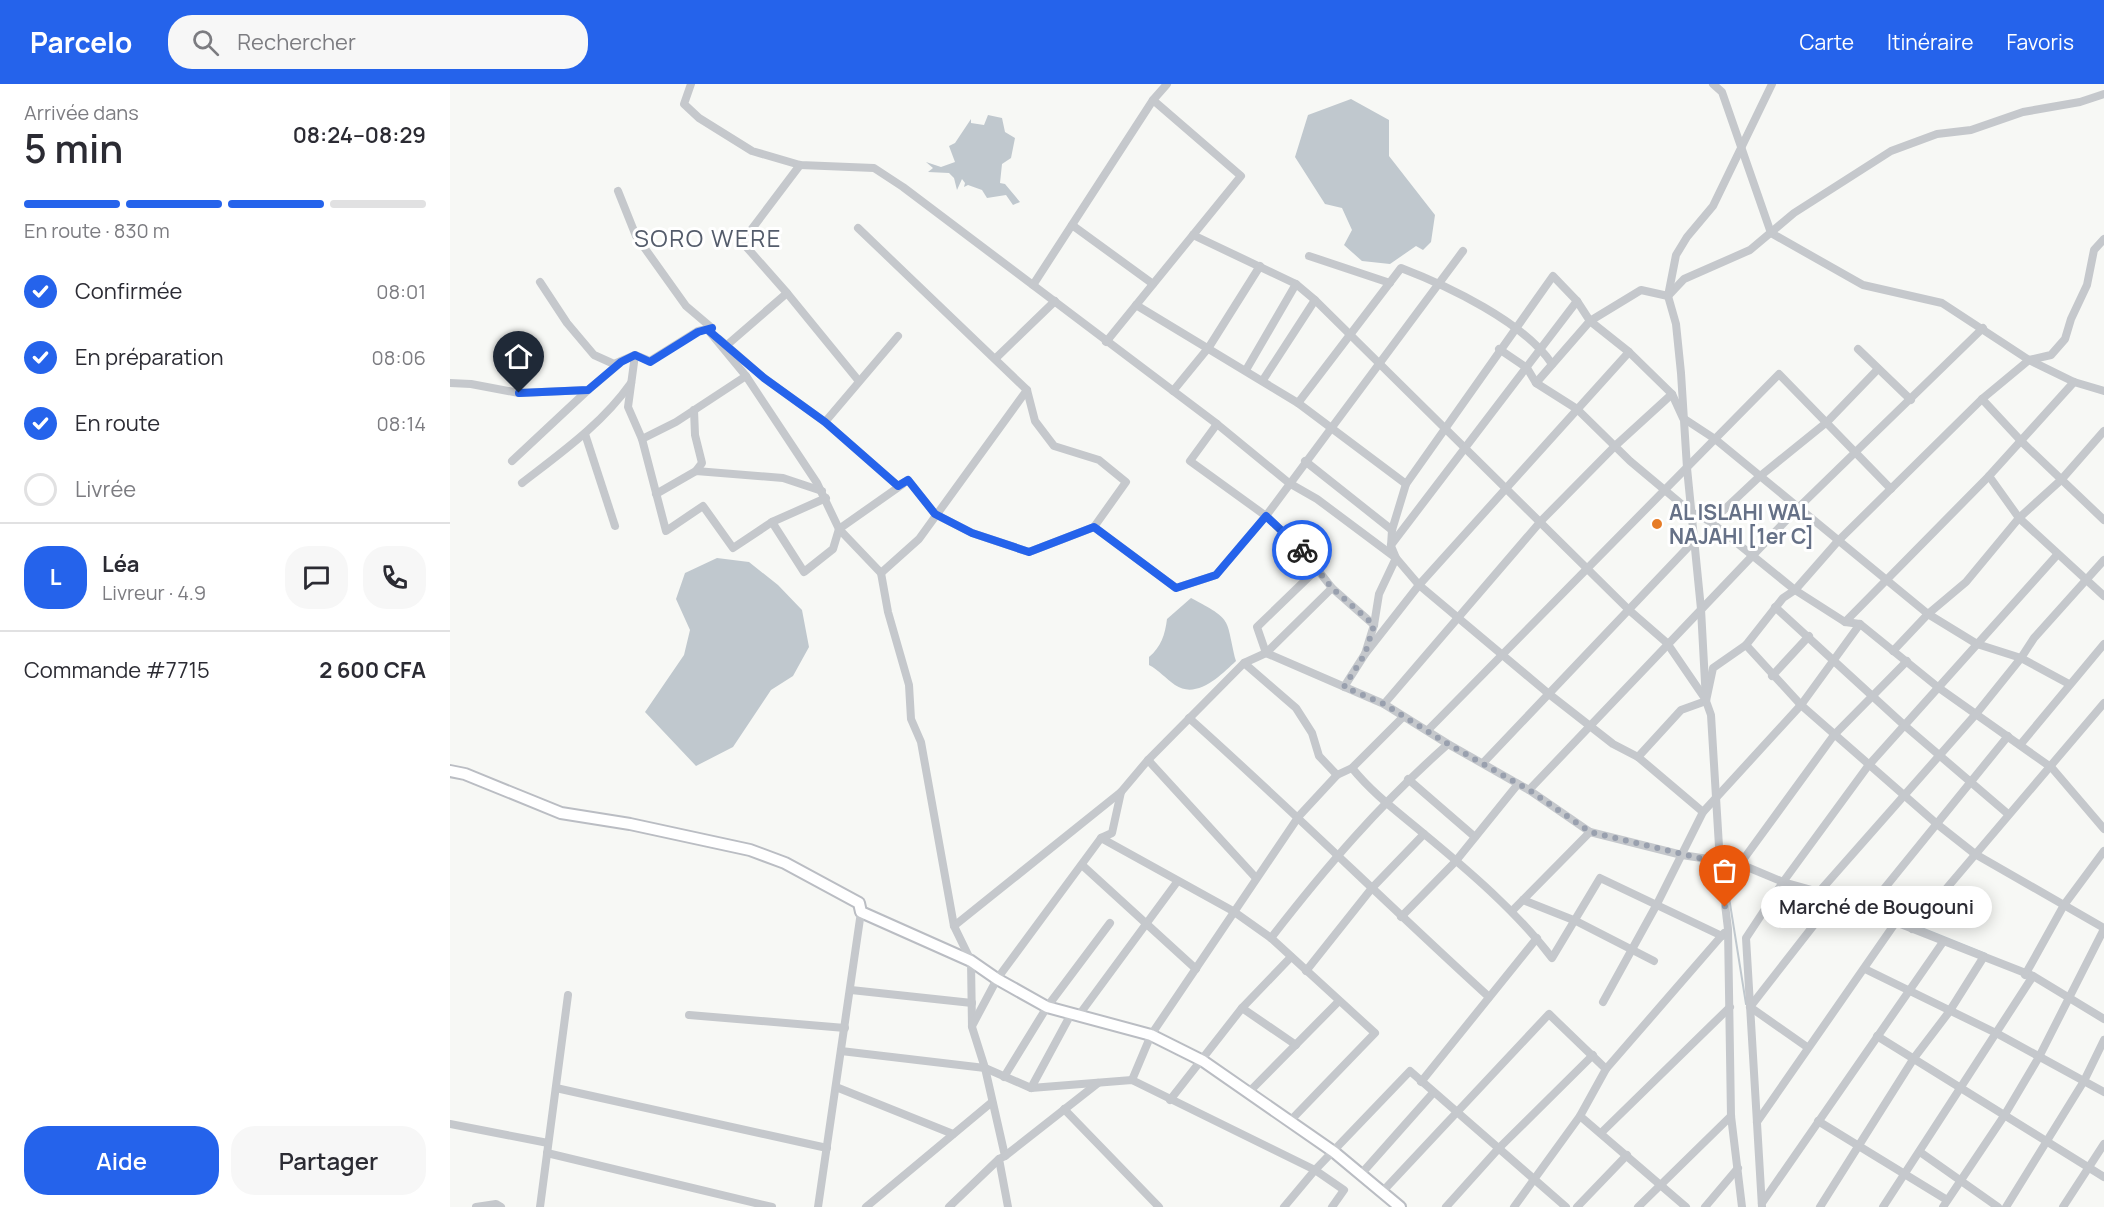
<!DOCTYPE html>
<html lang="fr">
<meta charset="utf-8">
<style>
body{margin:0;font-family:Manrope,sans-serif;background:#f7f7f7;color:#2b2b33;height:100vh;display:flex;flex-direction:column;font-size:22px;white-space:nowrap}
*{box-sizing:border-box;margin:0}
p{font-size:20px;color:#7c7c81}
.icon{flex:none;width:33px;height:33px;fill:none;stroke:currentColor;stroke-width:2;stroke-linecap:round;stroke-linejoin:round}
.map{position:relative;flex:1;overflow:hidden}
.drawer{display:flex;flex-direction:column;background:#fff;width:450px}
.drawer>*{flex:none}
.pin{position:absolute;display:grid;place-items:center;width:51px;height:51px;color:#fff;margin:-62px -26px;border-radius:50% 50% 50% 0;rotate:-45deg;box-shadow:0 0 6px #0007}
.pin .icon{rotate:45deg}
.courier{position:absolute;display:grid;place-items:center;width:60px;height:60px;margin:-30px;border:4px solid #2563eb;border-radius:50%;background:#fff;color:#222;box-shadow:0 2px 8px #0007}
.bubble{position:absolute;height:42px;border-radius:21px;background:#fff;box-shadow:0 3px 15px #0003;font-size:20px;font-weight:600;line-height:42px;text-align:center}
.headline em{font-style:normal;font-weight:600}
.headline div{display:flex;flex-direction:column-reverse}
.headline{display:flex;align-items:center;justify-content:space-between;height:102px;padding:0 24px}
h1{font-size:39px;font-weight:600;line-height:45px}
.bar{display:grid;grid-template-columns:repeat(4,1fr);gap:9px 6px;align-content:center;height:72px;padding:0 24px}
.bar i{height:8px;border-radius:4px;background:#e1e1e2}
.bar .selected{background:#2563eb}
.bar p{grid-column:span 4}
.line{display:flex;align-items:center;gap:15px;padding:0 24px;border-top:2px solid #e1e1e2}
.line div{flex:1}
.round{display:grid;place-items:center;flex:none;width:63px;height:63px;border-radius:24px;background:#f7f7f7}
ol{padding:0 24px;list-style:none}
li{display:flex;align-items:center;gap:18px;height:66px}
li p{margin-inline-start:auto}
li .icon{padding:6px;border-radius:50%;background:#2563eb;color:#fff;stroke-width:4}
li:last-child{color:#7c7c81}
li i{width:33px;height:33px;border:3px solid #e1e1e2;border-radius:50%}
.primary-button{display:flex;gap:12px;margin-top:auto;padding:12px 24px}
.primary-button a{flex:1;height:69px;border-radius:24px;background:#2563eb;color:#fff;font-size:24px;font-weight:600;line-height:69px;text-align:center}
.primary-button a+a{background:#f7f7f7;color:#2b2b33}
header{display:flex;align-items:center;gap:36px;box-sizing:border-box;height:84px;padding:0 30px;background:#2563eb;color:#fff}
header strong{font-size:28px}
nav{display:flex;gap:33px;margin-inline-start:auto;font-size:21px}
.search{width:420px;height:54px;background:#f7f7f7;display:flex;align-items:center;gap:15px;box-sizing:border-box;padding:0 21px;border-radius:24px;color:#7c7c81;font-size:22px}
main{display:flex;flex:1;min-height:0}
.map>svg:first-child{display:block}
</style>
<header>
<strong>Parcelo</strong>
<div class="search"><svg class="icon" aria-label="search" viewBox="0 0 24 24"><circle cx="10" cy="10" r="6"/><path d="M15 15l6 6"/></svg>Rechercher</div>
<nav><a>Carte</a><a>Itinéraire</a><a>Favoris</a></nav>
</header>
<main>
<section class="drawer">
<div class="headline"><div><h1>5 min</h1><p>Arrivée dans</p></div><em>08:24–08:29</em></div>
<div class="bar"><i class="selected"></i><i class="selected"></i><i class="selected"></i><i></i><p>En route · 830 m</p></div>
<ol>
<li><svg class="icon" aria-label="check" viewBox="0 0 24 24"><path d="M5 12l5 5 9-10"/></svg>Confirmée<p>08:01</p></li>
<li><svg class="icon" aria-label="check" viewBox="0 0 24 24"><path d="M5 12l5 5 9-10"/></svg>En préparation<p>08:06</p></li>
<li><svg class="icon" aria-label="check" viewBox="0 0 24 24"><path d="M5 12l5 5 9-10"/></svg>En route<p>08:14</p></li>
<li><i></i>Livrée</li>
</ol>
<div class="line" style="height:108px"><b class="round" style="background:#2563eb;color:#fff">L</b><div><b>Léa</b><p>Livreur · 4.9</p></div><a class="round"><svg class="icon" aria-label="chat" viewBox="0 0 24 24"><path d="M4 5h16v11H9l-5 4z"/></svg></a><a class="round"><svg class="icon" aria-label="phone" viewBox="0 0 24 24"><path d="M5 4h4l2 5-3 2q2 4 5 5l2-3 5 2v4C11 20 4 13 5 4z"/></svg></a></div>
<div class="line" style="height:78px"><div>Commande #7715</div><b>2 600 CFA</b></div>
<div class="primary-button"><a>Aide</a><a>Partager</a></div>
</section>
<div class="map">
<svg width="1654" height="1123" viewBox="0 0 1654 1123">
<rect width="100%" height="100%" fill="#f7f8f5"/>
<g fill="#c0c8ce">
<polygon points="901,15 939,36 939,72 985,131 981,158 973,166 966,162 940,180 912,177 894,161 902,146 892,124 875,120 845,73 858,31"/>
<polygon points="538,31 552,34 555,48 565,54 561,74 552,80 550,99 555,100 570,118 563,121 556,111 537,114 532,106 518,101 514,103 515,99 512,95 507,106 504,94 499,89 478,88 483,84 476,78 491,83 505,78 499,62 505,59 521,35 521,39 534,41"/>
<polygon points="267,474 299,478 328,501 352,526 359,563 343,592 321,606 283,663 246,682 195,628 234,571 240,546 226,515 235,489"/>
<path d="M741,514C784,537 775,533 786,577C771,591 747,616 725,601C716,595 709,586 699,581V573C711,563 715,551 717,535Z"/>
</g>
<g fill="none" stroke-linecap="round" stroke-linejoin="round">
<g stroke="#c0c8ce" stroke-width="2">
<polyline points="1296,786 1274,782 1296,920"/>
<polyline points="1388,812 1417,822"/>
<polyline points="1422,824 1536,870"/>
</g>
<g stroke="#babdc3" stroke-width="14">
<polyline id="secondary" points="0,687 15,690 111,729 180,740 300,766 335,779 409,819 411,828 521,877 547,895 597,923 701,951 753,977 884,1068 950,1123"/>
</g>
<g stroke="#c5c8cc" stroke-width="8">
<polyline points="241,0 234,20 249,34 302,67 350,81 424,84 453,103 767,340 839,399 867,415 946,474 969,501 1099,610 1163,660 1188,673 1253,728"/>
<polyline points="1263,0 1272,8 1321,149 1413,201 1492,219 1579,276 1624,298 1654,307"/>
<polyline points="350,81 292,158 337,209 408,296"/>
<polyline points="168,107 186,152 236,222 262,244 258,246 296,292 367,399 389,445 431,489 438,528 459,601 461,635 471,658 504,842 521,877 522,943 535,984 555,1072 549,1075 558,1123"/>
<polyline points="622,141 703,200"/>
<polyline points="408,144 577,306 585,337 604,362 649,376 676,398 644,443"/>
<polyline points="743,151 846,200 865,216 1179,526 1217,559 1256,616"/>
<polyline points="859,172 940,199"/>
<polyline points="90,198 117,239 144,271 164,280 185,271 200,277 248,247 262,244"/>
<polyline points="583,201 703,16 717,0"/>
<polyline points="686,221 848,319 956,400"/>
<polyline points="269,255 314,294 375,338 448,402 458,396 485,430 522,449 579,468 644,443 726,504 766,491 816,432 1013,167"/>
<polyline points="656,258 791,92 703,16"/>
<polyline points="277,261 337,209"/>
<polyline points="1049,265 1077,284 1086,299 1127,325 1180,377 1241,428 1261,438 1345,506 1395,538 1410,540 1489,604 1602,684 1654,745"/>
<polyline points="1408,265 1461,316"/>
<polyline points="185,271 178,323 192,355 216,447 253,422 283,464 322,438 354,488 383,465 389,445 453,400"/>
<polyline points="546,274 605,217"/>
<polyline points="796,286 846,200"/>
<polyline points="813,296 865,216"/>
<polyline points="1624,298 1539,392 1569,434 1654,512"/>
<polyline points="0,299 21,300 69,309 138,306 170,279"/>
<polyline points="1086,299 1140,237 1191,206 1218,212 1234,195 1300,166 1344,129 1441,67 1487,50 1521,46 1573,28 1630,18 1654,10"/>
<polyline points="723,307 759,263 810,182"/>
<polyline points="1532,315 1572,358 1654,436"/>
<path d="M848,319L951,184C998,202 1074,238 1102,280"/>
<polyline points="244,326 245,351 252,379 246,387"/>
<polyline points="375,338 448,252"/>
<polyline points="767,340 740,377 816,432 853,467 882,504 924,541"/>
<polyline points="135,350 165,442"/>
<polyline points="192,355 226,338 296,292"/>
<polyline points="62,377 138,306"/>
<polyline points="855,377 942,446"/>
<path d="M72,399C112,368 152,340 181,299"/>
<polyline points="206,410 246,387 333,394 372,407"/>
<polyline points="322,438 376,414"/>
<polyline points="1261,438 1309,393 1377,338 1428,285"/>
<polyline points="941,461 1127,217"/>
<polyline points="867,485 807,543 816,569 934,620 998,660 1079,706 1140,748 1232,771 1290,780 1333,798 1369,808 1583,892 1654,935"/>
<polyline points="431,489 469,455 577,306"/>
<polyline points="1325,523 1454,641 1558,730"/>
<polyline points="1395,538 1539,392"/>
<polyline points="1296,561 1351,621 1487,740 1525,770 1654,844"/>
<polyline points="1443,567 1478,530 1516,498 1569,434 1611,396 1654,347"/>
<polyline points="915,570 924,541 929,510 946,474 941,462 942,446 956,400 1103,192 1127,217 1140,237 1179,268 1222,310 1233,334 1265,355 1478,530 1527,560 1571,574 1619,600"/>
<polyline points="794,579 846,624 862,649 869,672 887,691"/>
<polyline points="1322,592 1359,552"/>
<polyline points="894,603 915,570 969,501 1179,268"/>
<polyline points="934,620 1091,437 1165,362 1222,310"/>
<path d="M739,634C841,725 938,821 1039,913"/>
<polyline points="978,646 1329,290 1441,405"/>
<polyline points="1570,661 1654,560"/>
<polyline points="1188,673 1231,626 1256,617 1263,584 1296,561 1333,514 1345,506 1388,457 1532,315 1579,276 1601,271 1615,255 1621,235 1637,201 1644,166 1654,155"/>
<polyline points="698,676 806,794"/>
<polyline points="1033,679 1244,457"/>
<path d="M902,684C923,710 948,728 973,749C1019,787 1066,827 1102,874L1150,794L1272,852"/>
<polyline points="958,695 1025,753"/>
<polyline points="1079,706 1349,423 1533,244"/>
<polyline points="1290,780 1384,651 1457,577"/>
<polyline points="632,781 746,885"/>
<polyline points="1369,808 1526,630 1571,574 1584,554 1654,476"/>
<polyline points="1073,816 1126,837 1204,877"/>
<polyline points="1062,827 1140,748"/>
<polyline points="1416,827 1558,652"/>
<polyline points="951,833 1005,778 1068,700"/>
<polyline points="504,842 671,708"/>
<polyline points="1462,845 1654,619"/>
<path d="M821,854C876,783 930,720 998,660"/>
<polyline points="1415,885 1548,950 1654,1008"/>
<polyline points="856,887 922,804 974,750"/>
<polyline points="1575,891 1614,821 1654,767"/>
<polyline points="401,906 522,919"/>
<polyline points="1153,918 1207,820 1253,728 1351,621 1410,540"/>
<polyline points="792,924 846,961"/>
<polyline points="239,931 395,944"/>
<polyline points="629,931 727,798"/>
<polyline points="522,942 547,895 651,754"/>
<polyline points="1427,952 1654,1093"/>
<polyline points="1357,963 1300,923 1385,814"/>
<polyline points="391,967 535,984 581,1004 682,996 865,1086 894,1106 882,1123"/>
<polyline points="554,993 597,923 660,839"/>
<polyline points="682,996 701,951 849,732 887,691 902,684 953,633"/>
<polyline points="971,998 1087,854"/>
<polyline points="386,1003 503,1050"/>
<polyline points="106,1004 377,1064"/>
<polyline points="581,1004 621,930"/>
<polyline points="799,1008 889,917"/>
<polyline points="720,1016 792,924 841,873"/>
<polyline points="614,1025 709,1123"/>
<polyline points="1130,1032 1236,1123"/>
<polyline points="841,1036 925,949 821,854 783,827 651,754 662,749 671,708 698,676 794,579 816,569 882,504"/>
<polyline points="1368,1037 1497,1116"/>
<polyline points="1307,1038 1446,838"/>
<polyline points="0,1040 98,1059"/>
<polyline points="1151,1049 1280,923"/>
<polyline points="1470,1068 1548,1123"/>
<polyline points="97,1069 322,1123"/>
<polyline points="555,1072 648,999"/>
<polyline points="912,1089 983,1009"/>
<polyline points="933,1107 1099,930 1156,985"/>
<polyline points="1312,1119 1493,858"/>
<polyline points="26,1123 46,1120 51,1123"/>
<polyline points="90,1123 118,911"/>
<polyline points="368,1123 411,828"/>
<polyline points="416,1123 542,1018"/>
<polyline points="499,1123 549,1075"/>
<polyline points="834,1123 865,1086 960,987 1116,1123"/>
<polyline points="996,1123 1049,1064 1143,971"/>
<polyline points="1064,1123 1130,1032 1156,985 1274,849"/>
<polyline points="1127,1123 1177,1071"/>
<polyline points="1188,1123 1281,1032"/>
<polyline points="1255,1123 1288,1084"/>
<polyline points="1292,1123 1281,1032 1278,845 1270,779 1261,631 1256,617 1251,525 1237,384 1231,289 1226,240 1218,212 1226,171 1237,153 1263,122 1322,0"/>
<polyline points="1312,1123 1296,854 1333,798 1418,682 1607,471"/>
<polyline points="1370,1123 1464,974 1499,928 1533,874"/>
<polyline points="1433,1123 1583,892"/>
<polyline points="1493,1123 1554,1032 1589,973 1654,845"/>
<polyline points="1556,1123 1634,997 1654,956"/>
<polyline points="1613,1123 1654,1060"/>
</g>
<use href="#secondary" stroke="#fff" stroke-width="10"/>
</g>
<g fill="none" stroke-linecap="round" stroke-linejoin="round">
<polyline stroke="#99a0ae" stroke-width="6" stroke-dasharray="0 10.8" points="852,466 882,504 924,541 915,570 894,603 934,620 998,660 1079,706 1140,748 1270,779 1275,823"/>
<polyline stroke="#2563eb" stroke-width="8" points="69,309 138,306 171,278 185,271 200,278 248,248 262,244 258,246 314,294 375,338 448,402 458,396 485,430 522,449 579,468 644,443 726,504 766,491 816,432 852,466"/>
</g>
<circle fill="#e67c27" stroke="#fff" stroke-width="2" cx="1207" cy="440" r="6"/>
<g text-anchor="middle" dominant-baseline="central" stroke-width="6" stroke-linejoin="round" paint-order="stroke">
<g font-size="21" font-weight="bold" fill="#667187" stroke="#fff" text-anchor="start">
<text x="1219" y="428">AL ISLAHI WAL<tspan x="1219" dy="24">NAJAHI [1er C]</tspan></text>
</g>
<g font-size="24" letter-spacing="1.5" fill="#545c6b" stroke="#fff">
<text x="258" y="153">SORO WERE</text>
</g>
</g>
</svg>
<div class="pin" style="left:1275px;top:823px;background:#ea580c"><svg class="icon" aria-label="bag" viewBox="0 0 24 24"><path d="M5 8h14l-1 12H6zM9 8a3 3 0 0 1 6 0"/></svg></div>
<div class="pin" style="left:69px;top:309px;background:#1f2937"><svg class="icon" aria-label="home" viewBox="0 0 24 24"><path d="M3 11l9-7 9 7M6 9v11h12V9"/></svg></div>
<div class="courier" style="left:852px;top:466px"><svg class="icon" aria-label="bike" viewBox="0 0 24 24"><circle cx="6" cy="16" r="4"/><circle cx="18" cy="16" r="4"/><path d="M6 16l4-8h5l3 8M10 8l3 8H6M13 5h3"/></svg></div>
<div class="bubble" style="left:1311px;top:802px;width:231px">Marché de Bougouni</div>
</div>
</main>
